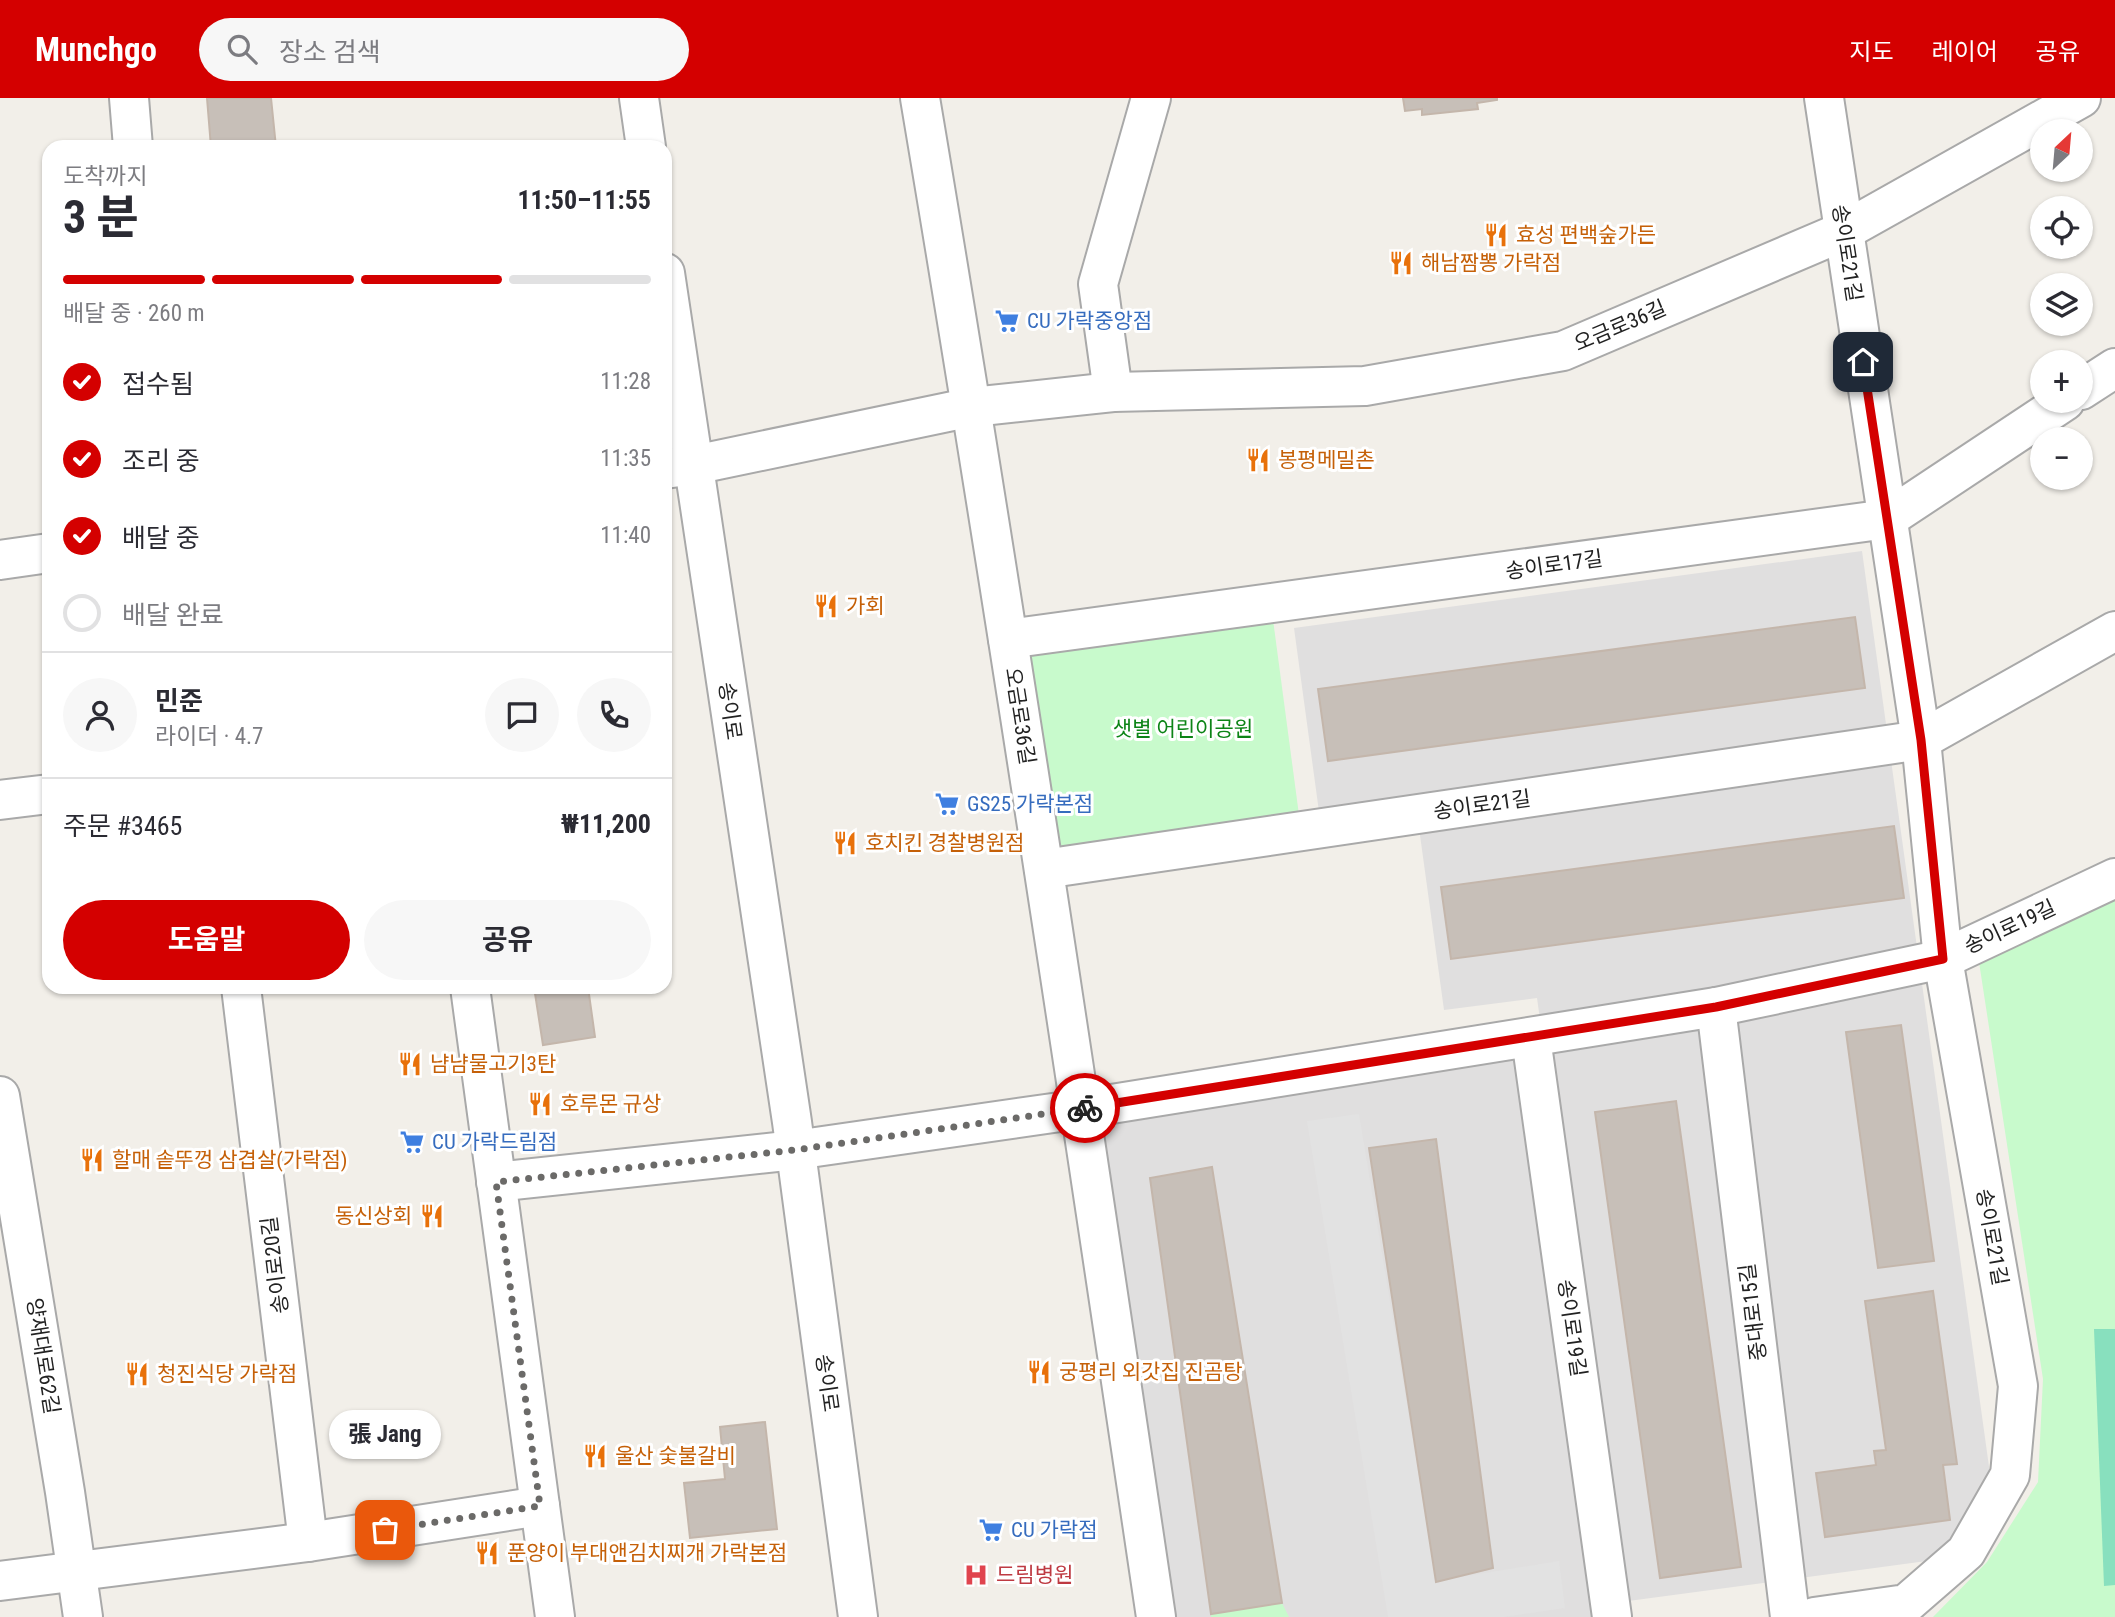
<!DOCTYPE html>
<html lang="ko">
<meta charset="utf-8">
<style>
body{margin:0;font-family:"Roboto Condensed","Noto Sans KR",sans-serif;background:#f7f7f7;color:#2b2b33;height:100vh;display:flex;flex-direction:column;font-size:26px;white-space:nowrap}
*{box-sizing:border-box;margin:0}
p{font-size:23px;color:#7c7c81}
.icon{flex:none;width:38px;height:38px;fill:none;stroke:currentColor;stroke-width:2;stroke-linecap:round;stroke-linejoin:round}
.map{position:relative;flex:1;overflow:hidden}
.panel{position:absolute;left:42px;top:42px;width:630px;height:854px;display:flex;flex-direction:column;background:#fff;border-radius:21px;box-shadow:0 2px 5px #0004}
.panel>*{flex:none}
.needle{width:46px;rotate:26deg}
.fabs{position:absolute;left:2030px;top:21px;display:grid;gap:14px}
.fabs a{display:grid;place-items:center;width:63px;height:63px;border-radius:50%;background:#fff;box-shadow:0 2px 5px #0004;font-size:35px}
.pin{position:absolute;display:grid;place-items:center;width:60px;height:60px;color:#fff;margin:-30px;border-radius:14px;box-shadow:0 4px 10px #0006}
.courier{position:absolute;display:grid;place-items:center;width:70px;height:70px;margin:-35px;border:5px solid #d40000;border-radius:50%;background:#fff;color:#222;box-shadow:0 2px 9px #0007}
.bubble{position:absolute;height:49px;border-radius:24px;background:#fff;box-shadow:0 2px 5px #0004;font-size:23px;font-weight:700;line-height:49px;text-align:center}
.head em{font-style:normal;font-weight:700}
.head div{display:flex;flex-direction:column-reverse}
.head{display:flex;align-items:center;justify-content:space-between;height:119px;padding:0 21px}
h1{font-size:46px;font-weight:700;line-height:52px}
.bar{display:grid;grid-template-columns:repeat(4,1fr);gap:10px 7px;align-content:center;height:84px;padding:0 21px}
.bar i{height:9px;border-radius:5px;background:#e1e1e2}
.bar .active{background:#d40000}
.bar p{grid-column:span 4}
.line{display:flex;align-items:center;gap:18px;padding:0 21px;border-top:2px solid #e1e1e2}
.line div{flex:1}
.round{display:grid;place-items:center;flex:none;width:74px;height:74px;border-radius:37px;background:#f7f7f7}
ol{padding:0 21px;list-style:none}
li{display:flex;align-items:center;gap:21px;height:77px}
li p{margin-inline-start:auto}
li .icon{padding:7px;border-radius:50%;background:#d40000;color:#fff;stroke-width:4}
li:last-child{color:#7c7c81}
li i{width:38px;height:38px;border:4px solid #e1e1e2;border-radius:50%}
.cta{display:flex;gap:14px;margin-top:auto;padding:14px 21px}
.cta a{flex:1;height:80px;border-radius:42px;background:#d40000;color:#fff;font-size:28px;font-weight:700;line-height:80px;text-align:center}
.cta a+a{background:#f7f7f7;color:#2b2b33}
header{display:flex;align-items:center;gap:42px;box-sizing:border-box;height:98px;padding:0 35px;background:#d40000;color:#fff}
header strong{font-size:33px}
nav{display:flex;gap:38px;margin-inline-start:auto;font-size:24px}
.search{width:490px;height:63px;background:#f7f7f7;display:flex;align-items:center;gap:18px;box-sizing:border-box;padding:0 24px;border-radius:38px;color:#7c7c81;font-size:26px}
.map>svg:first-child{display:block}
</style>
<header>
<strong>Munchgo</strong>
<div class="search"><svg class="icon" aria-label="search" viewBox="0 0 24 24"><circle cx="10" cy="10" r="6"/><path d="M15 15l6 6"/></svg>장소 검색</div>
<nav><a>지도</a><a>레이어</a><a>공유</a></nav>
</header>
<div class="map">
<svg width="2115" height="1519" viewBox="0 0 2115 1519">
<rect width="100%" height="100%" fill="#f2efe9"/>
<g fill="#e0dfdf">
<polygon points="1862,453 1991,1383 1934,1462 1621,1504 1537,900 1444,912 1416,708 1320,721 1294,530"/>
<polygon points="1523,955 1602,1519 1166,1519 1092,1023"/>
</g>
<g fill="#c8facc">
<polygon points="1272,514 1299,717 1058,753 1028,553"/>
<polygon points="2115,799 2115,1519 1933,1519 1987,1464 2038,1384 2043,1281 1979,864"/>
<polygon points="1282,1505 1289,1519 1211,1519 1211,1516"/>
</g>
<polygon fill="#88e0be" points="2094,1231 2115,1231 2115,1487 2104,1488"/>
<polygon fill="#e2e2e2" points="1359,1016 1436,1483 1559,1463 1565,1510 1503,1519 1388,1519 1307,1023"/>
<g fill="#c7bfb8" stroke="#c4b6ab" stroke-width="2">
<polygon points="207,0 271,0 276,49 211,49"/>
<polygon points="1403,0 1497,0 1497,2 1477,5 1478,11 1422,17 1422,11 1405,13"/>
<polygon points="1855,519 1865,590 1328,663 1318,591"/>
<polygon points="1894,728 1904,800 1451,861 1441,789"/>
<polygon points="534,889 588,889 595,939 543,947"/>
<polygon points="1901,927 1934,1163 1878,1170 1846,934"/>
<polygon points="1676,1003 1741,1469 1660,1480 1595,1014"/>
<polygon points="1436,1041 1493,1470 1436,1484 1369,1050"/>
<polygon points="1212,1069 1282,1505 1211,1516 1150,1080"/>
<polygon points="1933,1193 1957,1366 1943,1367 1950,1422 1825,1439 1816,1375 1876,1367 1874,1353 1886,1352 1865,1203"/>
<polygon points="765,1324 777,1431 690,1440 684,1385 725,1381 720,1329"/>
</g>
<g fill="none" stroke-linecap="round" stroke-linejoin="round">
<g stroke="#a9a9a9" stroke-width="42">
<g id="minor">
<polyline points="129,0 133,49"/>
<path d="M920,0C1005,505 1081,1012 1156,1519"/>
<polyline points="2081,292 2115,270"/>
<polyline points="1113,294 1098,186 1151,0"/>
<polyline points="665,371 694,367 972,309 1113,294 1365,288 1563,253 1844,133 2081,0"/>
<polyline points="0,462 49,455"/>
<polyline points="1008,541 1887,421 2065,303"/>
<polyline points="0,702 49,696"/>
<polyline points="1044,771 1921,642 2115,533"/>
<polyline points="241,889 308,1444"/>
<polyline points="470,889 555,1519"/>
<polyline points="1716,909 1790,1519"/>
<polyline points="1531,940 1612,1519"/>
<polyline points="0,998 65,1394 83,1519"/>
<polyline points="496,1084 795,1052 1074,1012 1716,909 1943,861 2115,780"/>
<polyline points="0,1483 308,1444 540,1408"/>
<polyline points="1814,1519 1906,1506 1966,1454 2010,1377 2018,1288 1943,861 1921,642 1824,0"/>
</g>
</g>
<g stroke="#a9a9a9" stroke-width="42">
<g id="tertiary">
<polyline points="639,0 646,49"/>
<polyline points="665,175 792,1024 858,1519"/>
</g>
</g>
<use href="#minor" stroke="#fff" stroke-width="38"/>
<use href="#tertiary" stroke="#fff" stroke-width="38"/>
</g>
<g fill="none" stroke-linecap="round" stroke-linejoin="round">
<polyline stroke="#6b6a68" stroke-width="7" stroke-dasharray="0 12.6" points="385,1432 540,1408 496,1084 795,1052 1085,1010"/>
<polyline stroke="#d40000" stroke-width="9" points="1085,1010 1716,909 1943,861 1921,642 1863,264"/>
</g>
<defs>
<g id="restaurant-bare" transform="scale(1.89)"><path d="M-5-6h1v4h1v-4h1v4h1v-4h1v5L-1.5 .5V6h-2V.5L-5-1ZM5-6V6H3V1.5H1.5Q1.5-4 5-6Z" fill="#e8710a" stroke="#fff" stroke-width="2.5" paint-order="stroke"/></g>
<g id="supermarket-bare" transform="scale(1.89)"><path d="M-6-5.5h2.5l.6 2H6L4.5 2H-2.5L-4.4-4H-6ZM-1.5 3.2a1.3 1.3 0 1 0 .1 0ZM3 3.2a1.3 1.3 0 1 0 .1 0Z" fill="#3f7fe0" stroke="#fff" stroke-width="2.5" paint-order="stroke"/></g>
<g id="hospital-bare" transform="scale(1.89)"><path d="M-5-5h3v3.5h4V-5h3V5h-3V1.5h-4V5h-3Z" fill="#e0444e" stroke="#fff" stroke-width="2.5" paint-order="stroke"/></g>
</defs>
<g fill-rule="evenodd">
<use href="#restaurant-bare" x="1496" y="137"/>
<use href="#restaurant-bare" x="1401" y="165"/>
<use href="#supermarket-bare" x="1007" y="223"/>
<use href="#restaurant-bare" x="1258" y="362"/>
<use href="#restaurant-bare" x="826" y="508"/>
<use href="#supermarket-bare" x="947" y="706"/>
<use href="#restaurant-bare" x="845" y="745"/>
<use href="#restaurant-bare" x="410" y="966"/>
<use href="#restaurant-bare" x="540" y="1006"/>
<use href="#supermarket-bare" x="412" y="1044"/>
<use href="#restaurant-bare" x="92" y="1062"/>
<use href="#restaurant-bare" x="432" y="1118"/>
<use href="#restaurant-bare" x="1039" y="1274"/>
<use href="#restaurant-bare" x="137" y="1276"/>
<use href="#restaurant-bare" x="595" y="1358"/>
<use href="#supermarket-bare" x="991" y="1432"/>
<use href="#restaurant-bare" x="487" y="1455"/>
<use href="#hospital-bare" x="976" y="1477"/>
</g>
<g text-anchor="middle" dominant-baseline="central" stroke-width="6" stroke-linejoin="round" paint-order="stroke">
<g font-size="21" fill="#c56008" stroke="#fff" text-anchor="start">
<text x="1516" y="137">효성 편백숲가든</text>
<text x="1421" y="165">해남짬뽕 가락점</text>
<text x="1278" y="362">봉평메밀촌</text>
<text x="846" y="508">가회</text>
<text x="865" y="745">호치킨 경찰병원점</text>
<text x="430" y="966">냠냠물고기3탄</text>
<text x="560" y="1006">호루몬 규상</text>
<text x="112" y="1062">할매 솥뚜껑 삼겹살(가락점)</text>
<text x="412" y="1118" text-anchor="end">동신상회</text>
<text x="1059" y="1274">궁평리 외갓집 진곰탕</text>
<text x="157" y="1276">청진식당 가락점</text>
<text x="615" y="1358">울산 숯불갈비</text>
<text x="507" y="1455">푼양이 부대앤김치찌개 가락본점</text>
</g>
<g font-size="21" fill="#222" stroke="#fff">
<text transform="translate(1847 155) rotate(81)">송이로21길</text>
<text transform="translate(1620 228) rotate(-23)">오금로36길</text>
<text transform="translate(1554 467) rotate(-8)">송이로17길</text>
<text transform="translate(730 613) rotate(82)">송이로</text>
<text transform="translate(1020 618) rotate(81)">오금로36길</text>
<text transform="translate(1482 707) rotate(-8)">송이로21길</text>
<text transform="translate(2010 829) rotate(-25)">송이로19길</text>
<text transform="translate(1992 1139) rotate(80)">송이로21길</text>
<text transform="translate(275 1167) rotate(-97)">송이로20길</text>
<text transform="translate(1753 1214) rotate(-97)">중대로15길</text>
<text transform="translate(1572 1230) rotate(82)">송이로19길</text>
<text transform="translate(43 1258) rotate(81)">양재대로62길</text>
<text transform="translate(827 1285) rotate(82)">송이로</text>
</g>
<g font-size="21" fill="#366cbe" stroke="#fff" text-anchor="start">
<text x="1027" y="223">CU 가락중앙점</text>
<text x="967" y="706">GS25 가락본점</text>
<text x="432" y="1044">CU 가락드림점</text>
<text x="1011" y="1432">CU 가락점</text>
</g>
<g font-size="21" fill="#0c8416" stroke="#fff">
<text x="1183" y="631">샛별 어린이공원</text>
</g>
<g font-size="21" fill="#be3a42" stroke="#fff" text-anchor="start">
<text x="996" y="1477">드림병원</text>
</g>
</g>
</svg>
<div class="fabs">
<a><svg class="needle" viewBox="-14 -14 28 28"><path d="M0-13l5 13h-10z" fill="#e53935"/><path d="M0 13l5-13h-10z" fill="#7c7c81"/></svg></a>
<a><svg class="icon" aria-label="locate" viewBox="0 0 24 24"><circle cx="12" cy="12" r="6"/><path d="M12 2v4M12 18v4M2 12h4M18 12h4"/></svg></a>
<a><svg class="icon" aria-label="layers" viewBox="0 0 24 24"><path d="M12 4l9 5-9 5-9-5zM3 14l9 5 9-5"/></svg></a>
<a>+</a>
<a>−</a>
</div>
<div class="pin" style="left:385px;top:1432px;background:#ea580c"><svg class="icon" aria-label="bag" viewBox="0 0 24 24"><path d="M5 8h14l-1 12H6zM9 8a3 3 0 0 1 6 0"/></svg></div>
<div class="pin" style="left:1863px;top:264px;background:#1f2937"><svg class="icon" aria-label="home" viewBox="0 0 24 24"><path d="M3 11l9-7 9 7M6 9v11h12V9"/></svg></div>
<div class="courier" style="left:1085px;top:1010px"><svg class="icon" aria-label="bike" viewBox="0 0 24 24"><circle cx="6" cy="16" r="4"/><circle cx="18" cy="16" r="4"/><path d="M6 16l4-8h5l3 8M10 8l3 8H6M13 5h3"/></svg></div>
<div class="bubble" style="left:329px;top:1312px;width:112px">張 Jang</div>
<section class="panel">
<div class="head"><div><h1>3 분</h1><p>도착까지</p></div><em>11:50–11:55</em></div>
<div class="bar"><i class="active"></i><i class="active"></i><i class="active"></i><i></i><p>배달 중 · 260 m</p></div>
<ol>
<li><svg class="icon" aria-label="check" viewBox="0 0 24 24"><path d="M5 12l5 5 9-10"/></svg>접수됨<p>11:28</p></li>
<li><svg class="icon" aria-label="check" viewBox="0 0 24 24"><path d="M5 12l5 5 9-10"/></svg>조리 중<p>11:35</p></li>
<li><svg class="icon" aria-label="check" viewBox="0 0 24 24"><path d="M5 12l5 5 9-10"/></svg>배달 중<p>11:40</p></li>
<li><i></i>배달 완료</li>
</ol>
<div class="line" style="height:126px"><a class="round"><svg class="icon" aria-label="person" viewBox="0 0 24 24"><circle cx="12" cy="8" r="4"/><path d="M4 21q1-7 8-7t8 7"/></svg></a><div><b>민준</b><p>라이더 · 4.7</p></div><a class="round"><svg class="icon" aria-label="chat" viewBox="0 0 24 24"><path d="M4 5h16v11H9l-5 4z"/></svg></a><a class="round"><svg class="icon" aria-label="phone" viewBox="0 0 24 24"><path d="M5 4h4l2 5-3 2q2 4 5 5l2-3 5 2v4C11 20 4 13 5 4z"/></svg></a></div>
<div class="line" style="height:91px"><div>주문 #3465</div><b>₩11,200</b></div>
<div class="cta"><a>도움말</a><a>공유</a></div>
</section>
</div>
